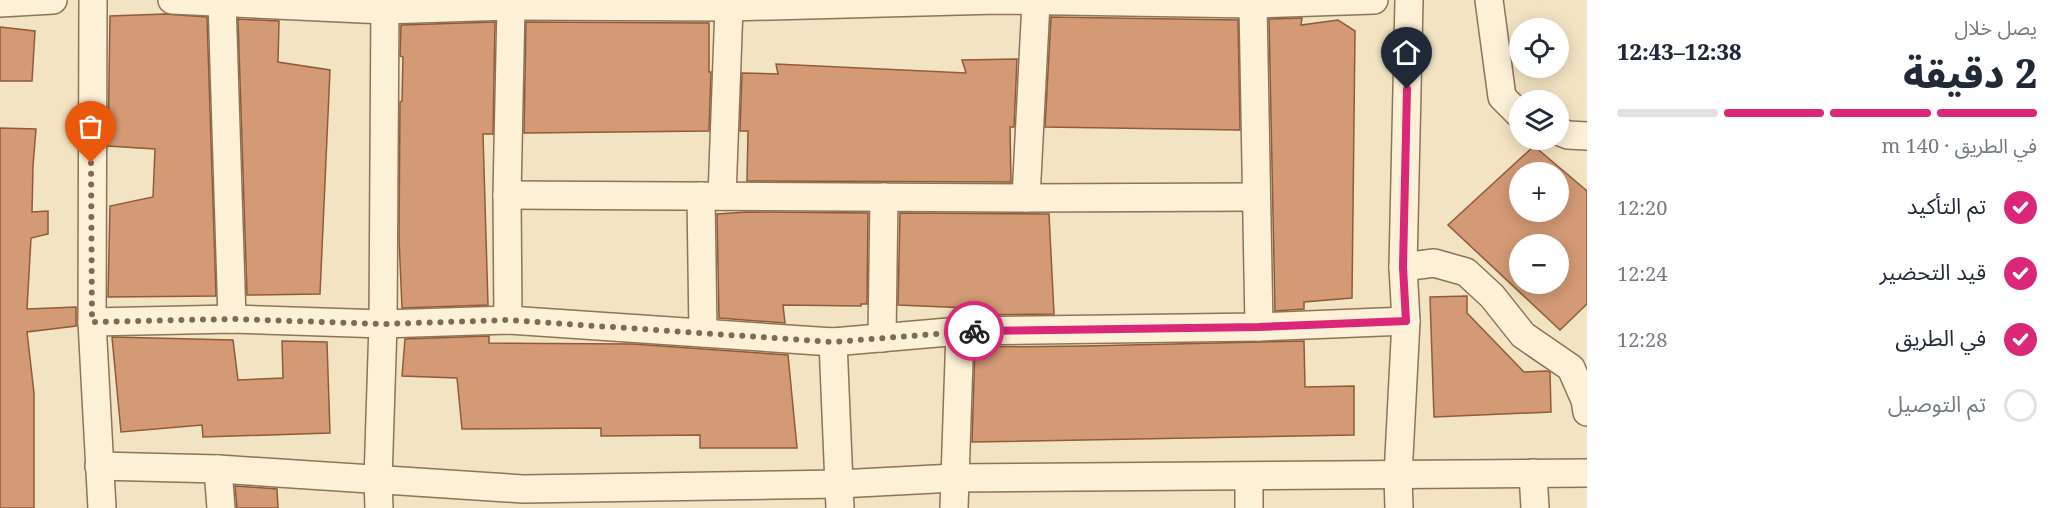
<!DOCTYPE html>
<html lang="ar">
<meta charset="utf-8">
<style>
body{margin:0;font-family:"Noto Serif","Noto Sans Arabic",serif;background:#f6f6f7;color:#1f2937;direction:rtl;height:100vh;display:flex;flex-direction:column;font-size:22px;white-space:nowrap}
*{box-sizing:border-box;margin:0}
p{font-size:20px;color:#747a83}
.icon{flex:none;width:33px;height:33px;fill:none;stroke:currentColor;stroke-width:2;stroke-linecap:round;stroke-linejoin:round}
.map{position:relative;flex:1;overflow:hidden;direction:ltr}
.details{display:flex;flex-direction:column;background:#fff;width:480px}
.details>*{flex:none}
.tools{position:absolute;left:1509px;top:18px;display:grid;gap:12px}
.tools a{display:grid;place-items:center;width:60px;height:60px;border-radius:50%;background:#fff;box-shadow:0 3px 15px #0003;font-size:30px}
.pin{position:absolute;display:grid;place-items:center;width:51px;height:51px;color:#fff;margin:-62px -26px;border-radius:50% 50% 50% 0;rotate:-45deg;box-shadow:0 0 6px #0007}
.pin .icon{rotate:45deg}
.courier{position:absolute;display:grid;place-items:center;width:60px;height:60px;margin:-30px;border:4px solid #db2777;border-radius:50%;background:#fff;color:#222;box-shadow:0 2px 8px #0007}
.headline em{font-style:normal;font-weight:800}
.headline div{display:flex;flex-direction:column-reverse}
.headline{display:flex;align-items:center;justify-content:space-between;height:102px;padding:0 30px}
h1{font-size:39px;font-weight:800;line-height:45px}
.bar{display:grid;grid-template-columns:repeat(4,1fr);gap:9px 6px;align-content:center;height:72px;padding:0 30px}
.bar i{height:8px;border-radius:4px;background:#e0e1e3}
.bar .on{background:#db2777}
.bar p{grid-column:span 4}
ol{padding:0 30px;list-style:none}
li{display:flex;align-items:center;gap:18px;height:66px}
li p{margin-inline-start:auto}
li .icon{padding:6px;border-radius:50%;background:#db2777;color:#fff;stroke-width:4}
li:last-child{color:#747a83}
li i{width:33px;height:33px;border:3px solid #e0e1e3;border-radius:50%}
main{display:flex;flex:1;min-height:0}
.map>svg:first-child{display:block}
</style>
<main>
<section class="details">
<div class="headline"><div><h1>2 دقيقة</h1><p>يصل خلال</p></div><em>12:38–12:43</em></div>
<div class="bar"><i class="on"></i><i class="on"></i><i class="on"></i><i></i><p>في الطريق · 140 m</p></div>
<ol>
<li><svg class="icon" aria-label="check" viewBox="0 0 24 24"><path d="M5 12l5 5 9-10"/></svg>تم التأكيد<p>12:20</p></li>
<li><svg class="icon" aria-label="check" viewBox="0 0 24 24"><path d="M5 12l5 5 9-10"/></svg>قيد التحضير<p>12:24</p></li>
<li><svg class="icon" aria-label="check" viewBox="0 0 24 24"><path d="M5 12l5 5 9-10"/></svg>في الطريق<p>12:28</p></li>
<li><i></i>تم التوصيل</li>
</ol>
</section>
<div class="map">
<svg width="1587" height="508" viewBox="0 0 1587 508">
<rect width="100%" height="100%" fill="#f2e3c2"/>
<g fill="#d39a75" stroke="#8f5b3b" stroke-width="1.5" fill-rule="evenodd">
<polygon points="165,14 207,17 216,296 108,297 110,206 153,197 155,149 108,146 110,16"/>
<polygon points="1051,17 1238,20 1240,130 1045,127"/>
<polygon points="1302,18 1301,25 1338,20 1355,31 1352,298 1304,302 1304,309 1275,311 1269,19"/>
<polygon points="238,19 279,21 278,62 330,70 320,294 247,295"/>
<polygon points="495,22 493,134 483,134 488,305 402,308 399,238 400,102 402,101 403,57 400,56 401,25"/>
<polygon points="526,22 709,23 709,72 711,72 709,131 524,133"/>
<polygon points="0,27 35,31 32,81 0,81"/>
<polygon points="1017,59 1014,127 1010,127 1011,182 747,181 748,131 740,131 742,73 778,74 776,64 966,73 962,60"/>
<polygon points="0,128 36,129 33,166 32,212 48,211 48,234 31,238 27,309 76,307 76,326 27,332 34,393 34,508 0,508"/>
<path d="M1534,146L1587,191V304L1560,330L1448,225ZM1520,172H1558V212H1520ZM1520,244H1558V284H1520Z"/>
<polygon points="747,212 868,213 867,304 861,304 861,306 783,305 785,323 719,318 717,214"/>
<polygon points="900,213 1049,214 1054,314 968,315 968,308 898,305"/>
<polygon points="1467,296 1467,313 1524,372 1547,371 1550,372 1551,412 1434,417 1430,297"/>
<polygon points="489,336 489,343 633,344 788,355 797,448 700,448 700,435 601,436 601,428 462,429 457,378 402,376 405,339"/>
<polygon points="112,337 233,340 238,380 283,378 282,341 327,342 330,433 203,437 202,425 121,432"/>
<polygon points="1304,341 1305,387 1354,386 1354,435 972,442 975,347 1085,346"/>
<polygon points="235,486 277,489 278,508 237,508"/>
</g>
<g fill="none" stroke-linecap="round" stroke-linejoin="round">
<g stroke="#8e7357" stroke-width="30">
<g id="street">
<polyline points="93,0 92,322 102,508"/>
<polyline points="172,0 384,10 511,6 729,7 997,0 1253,4 1374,0"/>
<polyline points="1489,0 1502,97 1520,115"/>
<polyline points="222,1 232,319"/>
<polyline points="0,3 53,0"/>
<polyline points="1253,4 1259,327"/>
<polyline points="1558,131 1568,135 1587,136"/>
<polyline points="507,195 1026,198 1256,197"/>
<polyline points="701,196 703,333"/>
<polyline points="722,196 729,7"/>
<polyline points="1026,198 1036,2"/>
<polyline points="1403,267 1434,263 1466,272 1492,296 1523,335 1571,368 1585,400 1587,412"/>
<polyline points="508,320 507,195 511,6"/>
<polyline points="92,322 232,319 383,324 508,320 833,342 960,331 1259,327 1406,321"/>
<polyline points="882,338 884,197"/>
<polyline points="833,342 840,508"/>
<polyline points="99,466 218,469 523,489 839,484 954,478 1587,473"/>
<polyline points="218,469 221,508"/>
<polyline points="1533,473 1535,508"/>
<polyline points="1249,476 1249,508"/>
<polyline points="379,508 378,480 383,324 385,0"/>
<polyline points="954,508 960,331"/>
<polyline points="1399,508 1398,476 1406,321 1403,267 1409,0"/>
</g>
</g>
<use href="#street" stroke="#fcf0d7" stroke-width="27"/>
</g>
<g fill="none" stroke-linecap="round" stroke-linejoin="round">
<polyline stroke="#7c6b57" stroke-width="6" stroke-dasharray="0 10.8" points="91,163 92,322 232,319 383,324 508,320 833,342 974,331"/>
<polyline stroke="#db2777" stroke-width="8" points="974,331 1259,327 1406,321 1403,267 1407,89"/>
</g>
</svg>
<div class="tools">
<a><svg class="icon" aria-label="locate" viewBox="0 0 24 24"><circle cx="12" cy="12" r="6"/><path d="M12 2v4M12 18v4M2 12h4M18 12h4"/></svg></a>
<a><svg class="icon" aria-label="layers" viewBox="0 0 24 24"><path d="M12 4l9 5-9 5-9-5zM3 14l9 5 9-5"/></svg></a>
<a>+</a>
<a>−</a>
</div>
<div class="pin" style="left:91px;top:163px;background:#ea580c"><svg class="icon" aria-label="bag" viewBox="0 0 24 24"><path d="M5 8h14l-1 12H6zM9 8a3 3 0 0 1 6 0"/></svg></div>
<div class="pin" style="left:1407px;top:89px;background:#1f2937"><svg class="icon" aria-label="home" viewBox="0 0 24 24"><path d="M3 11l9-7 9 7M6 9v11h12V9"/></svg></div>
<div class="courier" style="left:974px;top:331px"><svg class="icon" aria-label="bike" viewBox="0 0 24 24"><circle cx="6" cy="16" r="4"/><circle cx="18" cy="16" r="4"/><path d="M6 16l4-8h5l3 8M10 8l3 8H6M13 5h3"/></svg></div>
</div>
</main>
